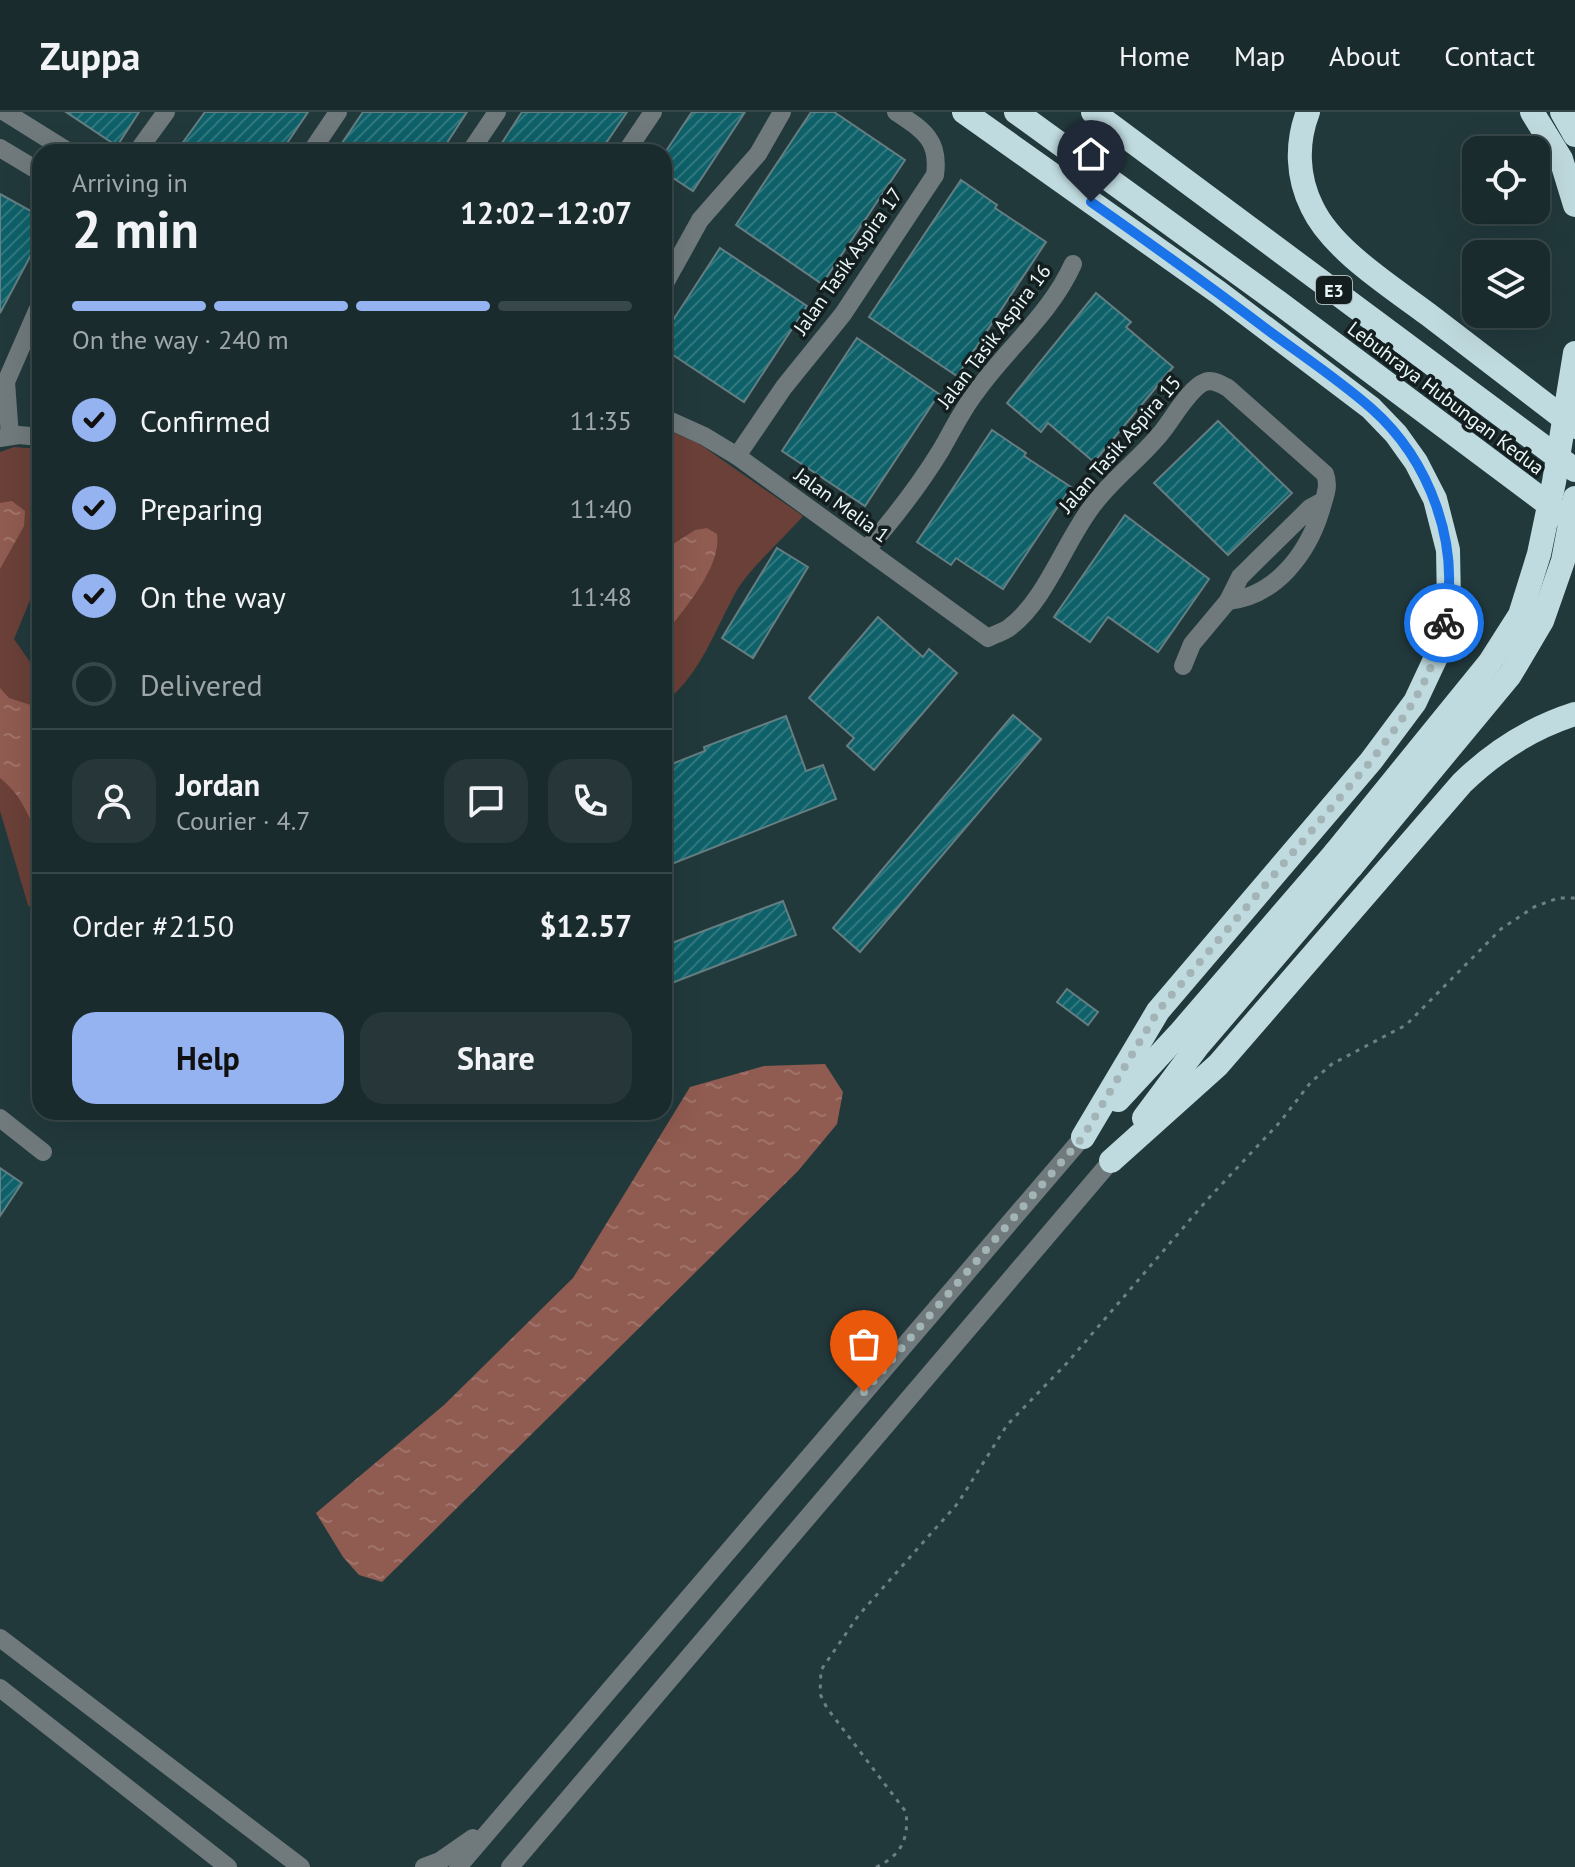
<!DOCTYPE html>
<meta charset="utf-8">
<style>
body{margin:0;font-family:"PT Sans",sans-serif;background:#273739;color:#f1f3f6;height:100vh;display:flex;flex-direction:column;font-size:30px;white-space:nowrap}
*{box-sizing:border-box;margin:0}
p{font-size:26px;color:#9fa7aa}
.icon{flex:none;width:44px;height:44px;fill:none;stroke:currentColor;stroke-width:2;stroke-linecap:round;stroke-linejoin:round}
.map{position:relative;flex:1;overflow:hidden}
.sheet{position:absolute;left:32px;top:32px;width:640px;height:976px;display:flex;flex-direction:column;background:#1a2b2d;border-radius:24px;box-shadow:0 8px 32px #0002,0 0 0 2px #384749}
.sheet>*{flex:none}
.controls{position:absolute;left:1462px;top:24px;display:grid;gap:16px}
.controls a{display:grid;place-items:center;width:88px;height:88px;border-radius:16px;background:#1a2b2d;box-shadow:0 8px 32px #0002,0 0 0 2px #384749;font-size:40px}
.pin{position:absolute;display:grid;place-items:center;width:68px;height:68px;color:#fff;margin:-82px -34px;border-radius:50% 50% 50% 0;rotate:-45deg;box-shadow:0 0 8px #0007}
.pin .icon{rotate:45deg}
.courier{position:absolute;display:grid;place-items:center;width:80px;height:80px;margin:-40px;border:6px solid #1a73e8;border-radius:50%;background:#fff;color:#222;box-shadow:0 2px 10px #0007}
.summary em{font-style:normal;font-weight:600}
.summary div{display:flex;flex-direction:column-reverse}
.summary{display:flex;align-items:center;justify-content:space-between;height:136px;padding:0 40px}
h1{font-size:52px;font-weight:600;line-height:60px}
.bar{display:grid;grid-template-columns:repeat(4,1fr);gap:12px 8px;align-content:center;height:96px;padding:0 40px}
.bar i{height:10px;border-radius:6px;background:#384749}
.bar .current{background:#95b2f1}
.bar p{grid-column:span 4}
.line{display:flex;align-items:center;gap:20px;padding:0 40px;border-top:2px solid #384749}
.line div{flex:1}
.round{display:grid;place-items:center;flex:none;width:84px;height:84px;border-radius:24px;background:#273739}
ol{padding:0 40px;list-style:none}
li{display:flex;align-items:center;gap:24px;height:88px}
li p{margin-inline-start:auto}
li .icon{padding:8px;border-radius:50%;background:#95b2f1;color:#111;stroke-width:4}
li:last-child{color:#9fa7aa}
li i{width:44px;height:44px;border:4px solid #384749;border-radius:50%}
.action{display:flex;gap:16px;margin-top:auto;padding:16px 40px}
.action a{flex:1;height:92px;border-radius:24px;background:#95b2f1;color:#111;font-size:32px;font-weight:600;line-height:92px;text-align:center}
.action a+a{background:#273739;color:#f1f3f6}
header{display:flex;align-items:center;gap:48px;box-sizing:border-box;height:112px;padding:0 40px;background:#1a2b2d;border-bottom:2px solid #384749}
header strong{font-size:38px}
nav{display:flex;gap:44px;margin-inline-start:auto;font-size:28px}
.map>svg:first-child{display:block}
</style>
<header>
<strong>Zuppa</strong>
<nav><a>Home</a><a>Map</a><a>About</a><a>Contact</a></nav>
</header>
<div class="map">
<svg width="1575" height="1755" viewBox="0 0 1575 1755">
<defs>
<pattern id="water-ripples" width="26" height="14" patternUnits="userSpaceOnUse" patternTransform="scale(2)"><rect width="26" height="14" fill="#905b50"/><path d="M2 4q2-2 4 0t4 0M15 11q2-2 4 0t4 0" fill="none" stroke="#a0736a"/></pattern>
<pattern id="building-hatch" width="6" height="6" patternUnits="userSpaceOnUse" patternTransform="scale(2)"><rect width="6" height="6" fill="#0e6069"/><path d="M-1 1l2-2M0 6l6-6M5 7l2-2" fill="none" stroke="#31787f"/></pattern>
</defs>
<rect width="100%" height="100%" fill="#22393c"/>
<g fill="#6a4038">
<path d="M664,317L698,331L803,404C784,426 751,455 737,478C714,519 702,561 664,591Z"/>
<polygon points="14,335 40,337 40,464 14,527 30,550 40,553 40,806 28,793 0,699 0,340"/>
</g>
<g fill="url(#water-ripples)">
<polygon points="12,389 25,399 24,414 0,457 0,391"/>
<path d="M707,416L717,422C722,455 683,498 664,523V438L695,418Z"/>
<path d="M0,576L9,586L40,596V732C31,707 21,682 0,666Z"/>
<polygon points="825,952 843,980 837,1012 798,1059 382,1470 359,1463 343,1445 316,1401 444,1293 573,1166 690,975 764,954"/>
</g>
<g fill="url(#building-hatch)" stroke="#657e82" stroke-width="2">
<polygon points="66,0 139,0 117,34"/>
<polygon points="205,0 308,0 281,40 176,40"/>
<polygon points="363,0 467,0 441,40 336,40"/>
<polygon points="522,0 627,0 600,40 496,40"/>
<polygon points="692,0 745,0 693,79 664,60 664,42"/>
<polygon points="811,0 834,0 905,48 822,172 736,113"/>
<polygon points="961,68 997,93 995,96 1046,130 957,264 869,205"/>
<polygon points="0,82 40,104 40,126 0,201"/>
<polygon points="720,136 807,194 744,290 664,237 664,222"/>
<polygon points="1096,181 1131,210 1126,215 1173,255 1094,350 1048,311 1041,320 1007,291"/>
<polygon points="857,226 939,282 865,394 782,339"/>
<polygon points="1218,309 1292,381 1228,443 1154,371"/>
<polygon points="992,318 1026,341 1024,344 1071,375 1003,477 956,446 951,453 917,430"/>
<polygon points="1125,403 1209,467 1158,540 1108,505 1090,530 1054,505"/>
<polygon points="777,436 808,455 753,546 722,526"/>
<polygon points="878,505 923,545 929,537 957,561 874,658 847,634 854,626 809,586"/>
<polygon points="1013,603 1041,627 860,840 833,816"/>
<polygon points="786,604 806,659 823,653 836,687 664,755 664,655 705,639 704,635"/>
<polygon points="783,789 796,823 664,874 664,834"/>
<polygon points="1067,877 1098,900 1088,913 1057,890"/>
<polygon points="0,1056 22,1071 0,1104"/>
</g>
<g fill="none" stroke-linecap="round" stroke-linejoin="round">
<path stroke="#6d8183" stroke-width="3" stroke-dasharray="4 6" stroke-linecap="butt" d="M876,1755C901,1744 909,1727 906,1700L827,1596L820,1582L821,1558L858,1504L958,1391L1007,1313L1067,1251L1207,1088L1280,1010L1311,970L1332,952L1406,913L1501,817L1534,795L1558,786H1575"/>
<g stroke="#707a7c" stroke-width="18">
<polyline points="5,0 69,40"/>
<polyline points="0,36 40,60"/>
<polyline points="137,40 166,0"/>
<polyline points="311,40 338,0"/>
<polyline points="470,40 497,0"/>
<polyline points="626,40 653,0"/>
<polyline points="664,173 700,108 758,42 782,0"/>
<path d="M664,306L704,324L737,344L988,526C995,522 1004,520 1010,515C1046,488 1065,429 1093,393C1113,366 1140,347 1161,321C1172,308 1190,275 1205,270C1213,267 1221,272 1228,276L1325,362C1330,375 1324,386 1321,398C1308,441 1276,484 1228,489L1240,465L1310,396L1323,389"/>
<polyline points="10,324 6,270 40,192"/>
<polyline points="0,326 19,323 40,325"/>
<path d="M737,344L784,275L843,202L935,63C940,28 923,18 896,0"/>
<path d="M867,437C894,406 919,374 941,338C952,319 962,298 976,280C1007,236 1050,203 1073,152"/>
<polyline points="1183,554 1192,532 1228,489"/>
<polyline points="0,1006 43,1040"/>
<polyline points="0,1526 301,1755"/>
<polyline points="0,1576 228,1755"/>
<polyline points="424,1755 440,1749 473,1726"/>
<polyline points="458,1755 1083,1025"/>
<polyline points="510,1755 1111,1049"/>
</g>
<g stroke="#c0dbdf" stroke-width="24">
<polyline points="964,0 1218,180 1371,296 1396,322 1416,350 1435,387 1448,438 1449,491 1438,541 1415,590 1371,649 1158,899 1083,1025"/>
<polyline points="1016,0 1278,190 1564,404"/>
<polyline points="1093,0 1575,358"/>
<path d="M1308,0C1296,31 1297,65 1312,95C1332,138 1392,175 1429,203C1477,240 1526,277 1575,315"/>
<polyline points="1532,0 1561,47 1575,93"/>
<polyline points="1562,0 1575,23"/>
<polyline points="1118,988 1179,922 1335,741"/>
<polyline points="1144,1006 1197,935 1352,754"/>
<path d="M1111,1049L1218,953L1462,671C1495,639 1531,616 1575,602"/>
</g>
<g stroke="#c0dbdf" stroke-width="24">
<polyline points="1335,741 1490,550 1520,503 1539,442 1554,370 1575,241"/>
<polyline points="1352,754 1510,563 1542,509 1563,449 1575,386"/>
</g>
</g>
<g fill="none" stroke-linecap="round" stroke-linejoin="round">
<path stroke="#a3b4b7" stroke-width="8" stroke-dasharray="0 14.4" d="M864,1280L1083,1025L1158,899L1371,649C1407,601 1431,572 1444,511"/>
<path stroke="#1a73e8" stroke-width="10" d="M1091,90C1151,132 1211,175 1269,219C1303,244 1339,268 1371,296C1430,348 1462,434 1444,511"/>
</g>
<g text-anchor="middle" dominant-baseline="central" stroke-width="7" stroke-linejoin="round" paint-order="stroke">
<rect fill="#141e1f" stroke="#a9b6b8" stroke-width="2" x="1316" y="164" width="36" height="28" rx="6"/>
<g font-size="18" font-weight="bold" fill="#e9f7f9">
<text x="1334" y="178">E3</text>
</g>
<g font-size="20" fill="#e9f7f9" stroke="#141e1f">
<text transform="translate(848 149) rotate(-55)">Jalan Tasik Aspira 17</text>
<text transform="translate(994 224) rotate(-53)">Jalan Tasik Aspira 16</text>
<text transform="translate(1446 286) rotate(37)">Lebuhraya Hubungan Kedua</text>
<text transform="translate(1120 332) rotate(-49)">Jalan Tasik Aspira 15</text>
<text transform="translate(842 393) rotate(36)">Jalan Melia 1</text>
</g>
</g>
</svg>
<div class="controls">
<a><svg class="icon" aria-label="locate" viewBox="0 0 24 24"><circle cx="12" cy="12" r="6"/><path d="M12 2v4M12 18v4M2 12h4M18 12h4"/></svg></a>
<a><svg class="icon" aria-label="layers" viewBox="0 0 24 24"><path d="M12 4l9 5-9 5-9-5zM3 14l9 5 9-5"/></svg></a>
</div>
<div class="pin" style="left:864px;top:1280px;background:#ea580c"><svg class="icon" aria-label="bag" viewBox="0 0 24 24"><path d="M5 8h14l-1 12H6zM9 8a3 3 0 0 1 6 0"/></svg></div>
<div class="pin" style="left:1091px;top:90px;background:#1f2937"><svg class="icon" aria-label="home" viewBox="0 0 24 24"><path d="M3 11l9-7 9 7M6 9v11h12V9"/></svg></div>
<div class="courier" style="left:1444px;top:511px"><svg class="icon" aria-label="bike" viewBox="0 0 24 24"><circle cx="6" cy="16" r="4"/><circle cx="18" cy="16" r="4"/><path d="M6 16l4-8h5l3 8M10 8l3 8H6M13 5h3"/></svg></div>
<section class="sheet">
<div class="summary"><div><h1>2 min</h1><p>Arriving in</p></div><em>12:02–12:07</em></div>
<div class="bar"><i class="current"></i><i class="current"></i><i class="current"></i><i></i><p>On the way · 240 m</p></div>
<ol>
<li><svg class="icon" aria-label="check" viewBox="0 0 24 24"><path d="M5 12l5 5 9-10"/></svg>Confirmed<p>11:35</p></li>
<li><svg class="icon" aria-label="check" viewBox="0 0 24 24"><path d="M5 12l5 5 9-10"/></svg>Preparing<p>11:40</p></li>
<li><svg class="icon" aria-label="check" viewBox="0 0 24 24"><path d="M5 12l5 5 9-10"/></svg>On the way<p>11:48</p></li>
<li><i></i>Delivered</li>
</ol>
<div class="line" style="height:144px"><a class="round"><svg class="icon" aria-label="person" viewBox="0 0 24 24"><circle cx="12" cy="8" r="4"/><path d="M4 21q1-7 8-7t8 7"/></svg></a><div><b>Jordan</b><p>Courier · 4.7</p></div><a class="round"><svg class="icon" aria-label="chat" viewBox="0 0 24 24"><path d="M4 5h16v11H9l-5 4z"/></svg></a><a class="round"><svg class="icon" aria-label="phone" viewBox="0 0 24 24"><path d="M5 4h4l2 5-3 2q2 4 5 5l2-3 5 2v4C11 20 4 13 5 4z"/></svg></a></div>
<div class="line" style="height:104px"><div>Order #2150</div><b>$12.57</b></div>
<div class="action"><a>Help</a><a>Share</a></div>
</section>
</div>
